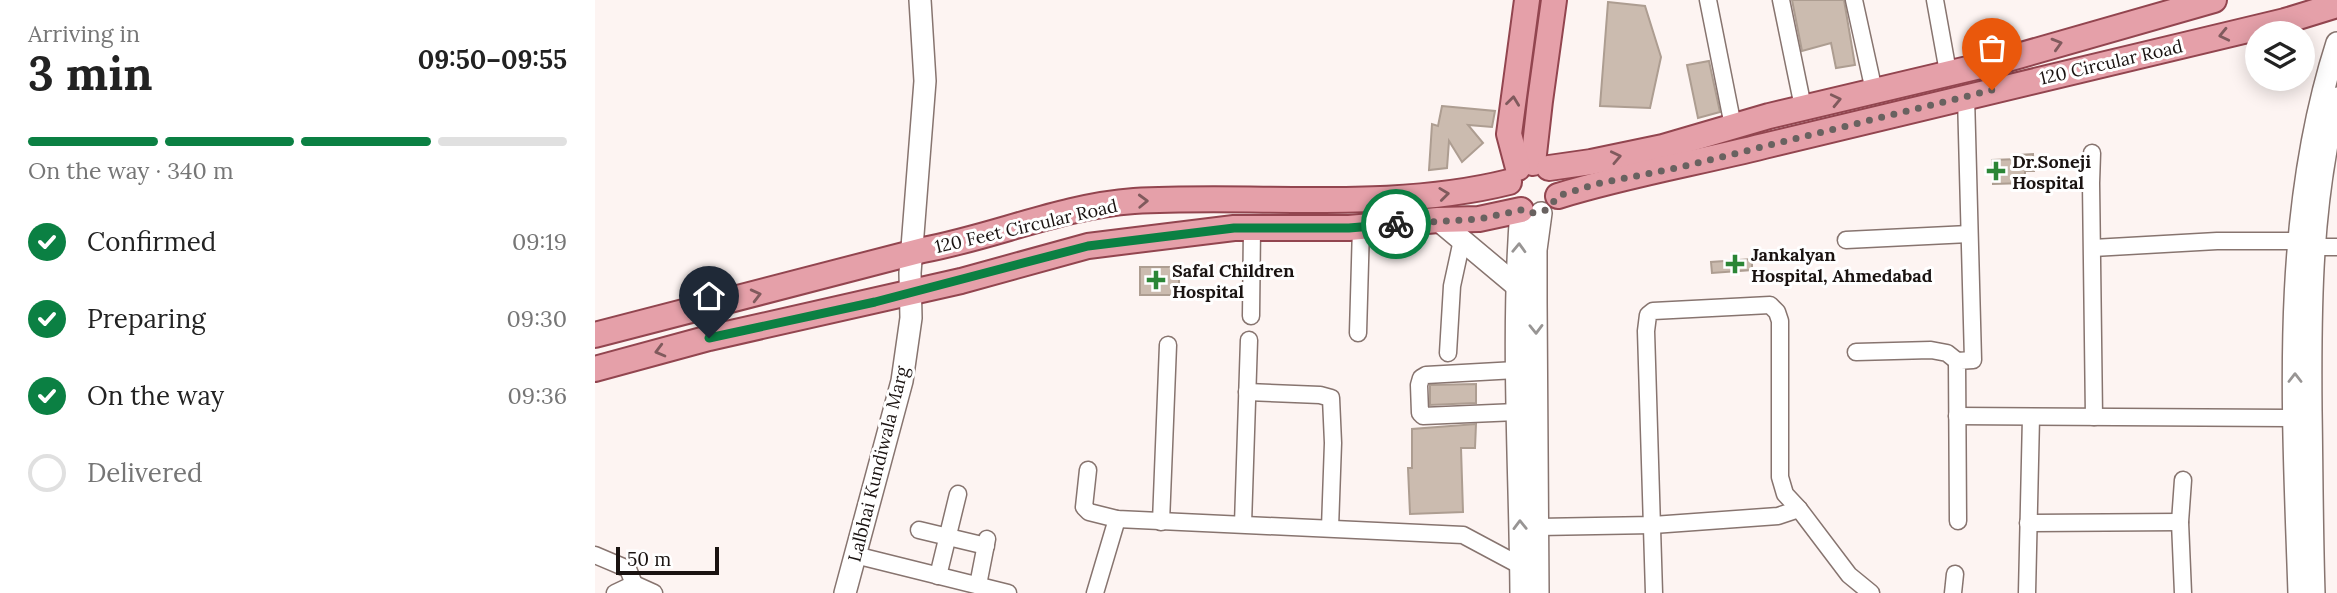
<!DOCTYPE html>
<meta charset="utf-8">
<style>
body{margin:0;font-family:Lora,serif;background:#f6f6f6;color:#222;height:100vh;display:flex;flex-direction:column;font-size:26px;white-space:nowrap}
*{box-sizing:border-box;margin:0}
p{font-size:23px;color:#767676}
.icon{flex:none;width:38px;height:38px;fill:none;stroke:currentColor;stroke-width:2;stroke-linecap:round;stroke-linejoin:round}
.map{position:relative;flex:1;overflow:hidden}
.panel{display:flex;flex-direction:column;background:#fff;width:595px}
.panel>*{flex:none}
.buttons{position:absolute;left:1650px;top:21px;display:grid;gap:14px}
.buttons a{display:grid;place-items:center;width:70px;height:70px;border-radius:50%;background:#fff;box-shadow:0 4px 18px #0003;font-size:35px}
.scale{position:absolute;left:21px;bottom:18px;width:103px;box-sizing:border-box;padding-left:7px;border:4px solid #1a1311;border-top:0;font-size:19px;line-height:24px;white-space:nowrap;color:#1a1311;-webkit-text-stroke:5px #fff;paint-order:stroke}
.pin{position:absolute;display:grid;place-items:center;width:60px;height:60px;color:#fff;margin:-72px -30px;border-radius:50% 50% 50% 0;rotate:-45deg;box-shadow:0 0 7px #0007}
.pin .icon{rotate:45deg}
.courier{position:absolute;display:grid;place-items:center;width:70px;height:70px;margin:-35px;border:5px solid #0b8043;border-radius:50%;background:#fff;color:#222;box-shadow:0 2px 9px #0007}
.headline em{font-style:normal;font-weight:700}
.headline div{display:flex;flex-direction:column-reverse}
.headline{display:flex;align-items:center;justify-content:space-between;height:119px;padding:0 28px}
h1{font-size:46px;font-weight:700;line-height:52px}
.bar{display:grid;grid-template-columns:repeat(4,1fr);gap:10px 7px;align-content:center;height:84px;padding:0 28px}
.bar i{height:9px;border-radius:5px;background:#e0e0e0}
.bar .current{background:#0b8043}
.bar p{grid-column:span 4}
ol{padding:0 28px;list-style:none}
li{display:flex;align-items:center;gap:21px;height:77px}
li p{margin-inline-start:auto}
li .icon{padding:7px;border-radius:50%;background:#0b8043;color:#fff;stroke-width:4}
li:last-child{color:#767676}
li i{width:38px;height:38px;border:4px solid #e0e0e0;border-radius:50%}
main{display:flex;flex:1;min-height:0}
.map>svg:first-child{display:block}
</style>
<main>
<section class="panel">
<div class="headline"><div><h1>3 min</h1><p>Arriving in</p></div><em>09:50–09:55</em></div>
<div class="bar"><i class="current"></i><i class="current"></i><i class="current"></i><i></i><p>On the way · 340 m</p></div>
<ol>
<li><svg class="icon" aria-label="check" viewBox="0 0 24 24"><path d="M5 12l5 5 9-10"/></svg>Confirmed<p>09:19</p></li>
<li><svg class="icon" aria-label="check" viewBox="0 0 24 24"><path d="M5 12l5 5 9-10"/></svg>Preparing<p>09:30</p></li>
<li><svg class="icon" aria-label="check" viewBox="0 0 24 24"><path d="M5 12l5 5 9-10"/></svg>On the way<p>09:36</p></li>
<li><i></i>Delivered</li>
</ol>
</section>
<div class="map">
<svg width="1742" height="593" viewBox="0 0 1742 593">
<rect width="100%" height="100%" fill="#fdf4f2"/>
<g fill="#cbbbaf" stroke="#ad9d91" stroke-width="2">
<polygon points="1197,0 1249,0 1260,65 1241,68 1236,43 1207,51"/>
<polygon points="1013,2 1050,6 1066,57 1055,108 1005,106"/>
<polygon points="1114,61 1125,112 1103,118 1092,65"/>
<polygon points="847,106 900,111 897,127 873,125 888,143 867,162 854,141 852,168 834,170 837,124 843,126"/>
<polygon points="1438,154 1439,171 1430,171 1430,183 1398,184 1397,160 1423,159 1423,155"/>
<polygon points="1157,259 1157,270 1117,273 1116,262"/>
<rect x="545" y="267" width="39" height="28"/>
<polygon points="881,384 881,403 835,405 835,385"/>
<polygon points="881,424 880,448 866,448 868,512 815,514 813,468 817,468 817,429"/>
</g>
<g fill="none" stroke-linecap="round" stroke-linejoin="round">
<g stroke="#87746f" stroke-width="19">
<g id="street">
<polyline points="1113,0 1138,126"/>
<polyline points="1186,0 1208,107"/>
<polyline points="1259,0 1279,91"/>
<polyline points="1340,0 1353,72"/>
<polyline points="1497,153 1496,183 1499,417"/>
<polyline points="1251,240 1374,234"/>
<polyline points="1719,247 1742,247"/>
<polyline points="1498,248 1622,241 1704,241"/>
<polyline points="656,316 657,228"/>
<polyline points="763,333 766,227"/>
<polyline points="1261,352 1336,350 1352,353 1362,361"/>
<polyline points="853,353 857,286 867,240"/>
<polyline points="921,370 831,375 826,378 824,385 825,413 828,416 922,412"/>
<polyline points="652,392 725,395 736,398 738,443 735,528"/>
<polyline points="1362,416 1700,418"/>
<polyline points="493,470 489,507 494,512 522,519 868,535 926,566"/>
<polyline points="1588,480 1585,522 1588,593"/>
<polyline points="1363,521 1362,361 1378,360 1371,96"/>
<polyline points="566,522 573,345"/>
<polyline points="1433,523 1585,522"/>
<polyline points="648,524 654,340"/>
<polyline points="943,527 1058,525 1183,516 1204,509"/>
<polyline points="324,530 391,546"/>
<polyline points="0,555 33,569 39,584"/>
<polyline points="260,555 413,593"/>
<polyline points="343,576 363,494"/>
<polyline points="383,585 392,539"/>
<polyline points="20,593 39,584 59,593"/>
<polyline points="500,593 522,519"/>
<polyline points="1059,593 1051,331 1053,315 1058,311 1175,305 1182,312 1185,321 1185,477 1190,494 1204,509 1254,575 1276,593"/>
<polyline points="1358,593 1360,574"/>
<polyline points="1432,593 1436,417"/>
</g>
</g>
<g stroke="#87746f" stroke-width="24">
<g id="secondary">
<path d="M926,210C916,338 925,466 926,593"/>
<polyline points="843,220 923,287"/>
<polyline points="250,593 307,381 316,318 315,273 330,81 325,0"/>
<polyline points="943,593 941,302 941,250 946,213"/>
<path d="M1704,593C1698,410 1685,220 1742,43"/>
<path d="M1719,593C1717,532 1717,472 1716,411C1715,304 1716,202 1742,98"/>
</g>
</g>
<g stroke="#92454f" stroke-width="28">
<g id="primary">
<polyline points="938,163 945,101 959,0"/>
<polyline points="923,168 914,134 932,0"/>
<polyline points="954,168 996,162 1068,147 1174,116 1402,62 1619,0"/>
<path d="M963,196C1031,175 1101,163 1169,146C1343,103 1517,62 1690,21L1742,5"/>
<path d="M0,335L328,250C398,237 468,206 539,201C663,194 794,212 914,182"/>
<polyline points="0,369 114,338 366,281 493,246 639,228 754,228 843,220 884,219 926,210"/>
</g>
</g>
<use href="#street" stroke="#fff" stroke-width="16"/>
<use href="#secondary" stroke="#fff" stroke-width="21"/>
<use href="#primary" stroke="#e5a0a9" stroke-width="24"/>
</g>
<defs><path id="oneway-chevron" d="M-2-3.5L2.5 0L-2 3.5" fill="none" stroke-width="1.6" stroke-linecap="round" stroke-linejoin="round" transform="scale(1.75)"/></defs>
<g stroke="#805a5d">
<use href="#oneway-chevron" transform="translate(1629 35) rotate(167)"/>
<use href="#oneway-chevron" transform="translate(1462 44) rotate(-16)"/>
<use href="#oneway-chevron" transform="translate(1241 100) rotate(-13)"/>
<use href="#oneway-chevron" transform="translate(918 101) rotate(-83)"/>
<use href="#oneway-chevron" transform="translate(1021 157) rotate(-12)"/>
<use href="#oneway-chevron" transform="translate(849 194) rotate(-7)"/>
<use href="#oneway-chevron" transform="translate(548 201) rotate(-2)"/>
<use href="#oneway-chevron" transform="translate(161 295) rotate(-14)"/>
<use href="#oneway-chevron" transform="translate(65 351) rotate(165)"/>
</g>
<g stroke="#989594">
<use href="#oneway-chevron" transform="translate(924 248) rotate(-88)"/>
<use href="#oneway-chevron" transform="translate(941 329) rotate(89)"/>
<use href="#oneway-chevron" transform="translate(1700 378) rotate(-90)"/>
<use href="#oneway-chevron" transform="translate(925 525) rotate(-91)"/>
</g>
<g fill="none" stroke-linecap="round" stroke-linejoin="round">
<polyline stroke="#696260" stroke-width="7" stroke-dasharray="0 12.6" points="801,224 884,219 926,210 933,213 946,212 953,209 963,196 1001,184 1086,167 1397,90"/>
<polyline stroke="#0b8043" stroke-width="9" points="114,338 280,302 493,246 639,228 754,228 801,224"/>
</g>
<g fill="#2b8636" stroke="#fff" stroke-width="2.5">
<path d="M1397.5 160.5h7v7h7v7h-7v7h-7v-7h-7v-7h7z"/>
<path d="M1136.5 253.5h7v7h7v7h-7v7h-7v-7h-7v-7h7z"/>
<path d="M557.5 269.5h7v7h7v7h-7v7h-7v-7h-7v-7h7z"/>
</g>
<g text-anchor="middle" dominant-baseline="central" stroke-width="6" stroke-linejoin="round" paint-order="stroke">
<g font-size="18" fill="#1a1311" stroke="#fff">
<text transform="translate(1516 62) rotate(-13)">120 Circular Road</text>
<text transform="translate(431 226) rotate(-13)">120 Feet Circular Road</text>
<text transform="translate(283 464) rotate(-76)">Lalbhai Kundiwala Marg</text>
</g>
<g font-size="18" font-weight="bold" fill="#1a1311" stroke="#fff" text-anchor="start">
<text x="1417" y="161">Dr.Soneji<tspan x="1417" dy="21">Hospital</tspan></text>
<text x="1156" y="254">Jankalyan<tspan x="1156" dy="21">Hospital, Ahmedabad</tspan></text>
<text x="577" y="270">Safal Children<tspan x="577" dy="21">Hospital</tspan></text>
</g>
</g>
</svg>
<div class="buttons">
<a><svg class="icon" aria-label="layers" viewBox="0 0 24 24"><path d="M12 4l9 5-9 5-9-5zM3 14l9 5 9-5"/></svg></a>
</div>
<div class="scale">50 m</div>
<div class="pin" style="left:1397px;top:90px;background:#ea580c"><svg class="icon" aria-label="bag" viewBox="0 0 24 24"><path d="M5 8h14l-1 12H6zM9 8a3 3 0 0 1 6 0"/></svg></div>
<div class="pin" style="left:114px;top:338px;background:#1f2937"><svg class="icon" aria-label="home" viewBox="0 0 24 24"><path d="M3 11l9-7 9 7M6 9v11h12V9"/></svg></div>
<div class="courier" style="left:801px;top:224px"><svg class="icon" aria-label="bike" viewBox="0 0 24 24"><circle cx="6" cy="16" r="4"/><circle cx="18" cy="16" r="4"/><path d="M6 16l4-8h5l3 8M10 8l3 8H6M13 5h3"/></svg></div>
</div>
</main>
